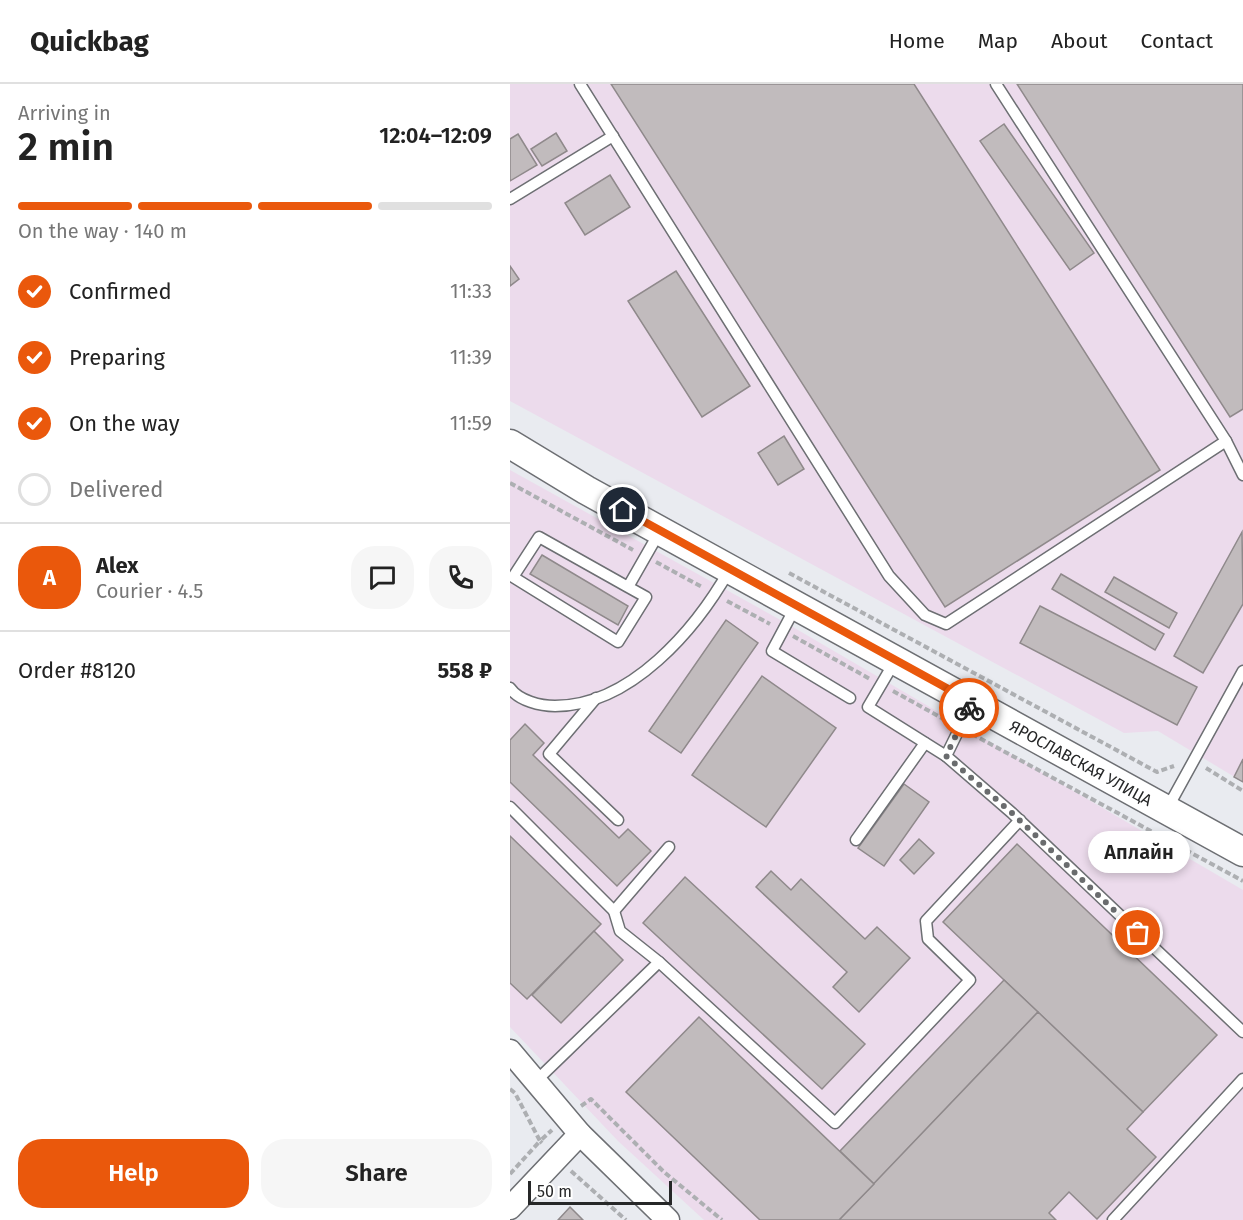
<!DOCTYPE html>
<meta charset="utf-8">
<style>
body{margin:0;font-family:"Fira Sans",sans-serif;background:#f6f6f6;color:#222;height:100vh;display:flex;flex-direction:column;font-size:22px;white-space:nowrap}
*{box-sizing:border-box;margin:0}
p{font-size:20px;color:#767676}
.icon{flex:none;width:33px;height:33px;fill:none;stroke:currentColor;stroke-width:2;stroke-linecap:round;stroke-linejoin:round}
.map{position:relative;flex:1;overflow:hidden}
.sheet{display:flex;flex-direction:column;background:#fff;width:510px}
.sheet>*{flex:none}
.scale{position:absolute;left:18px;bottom:15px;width:144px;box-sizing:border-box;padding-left:6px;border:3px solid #262728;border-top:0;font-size:16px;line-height:21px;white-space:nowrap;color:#262728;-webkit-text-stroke:4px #fff;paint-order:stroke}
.pin{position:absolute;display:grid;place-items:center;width:51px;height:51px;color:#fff;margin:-26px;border:3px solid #fff;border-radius:50%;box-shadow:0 2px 6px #0007}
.courier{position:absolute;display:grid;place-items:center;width:60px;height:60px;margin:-30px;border:4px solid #ea580c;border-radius:50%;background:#fff;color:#222;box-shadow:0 2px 8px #0007}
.bubble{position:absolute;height:42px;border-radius:21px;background:#fff;box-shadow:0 3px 9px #0003;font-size:20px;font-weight:600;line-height:42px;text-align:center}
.summary em{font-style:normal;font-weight:600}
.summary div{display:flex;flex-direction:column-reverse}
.summary{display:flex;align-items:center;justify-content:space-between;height:102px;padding:0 18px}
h1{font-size:39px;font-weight:600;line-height:45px}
.bar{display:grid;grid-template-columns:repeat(4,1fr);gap:9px 6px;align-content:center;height:72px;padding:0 18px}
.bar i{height:8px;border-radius:4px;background:#e0e0e0}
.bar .active{background:#ea580c}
.bar p{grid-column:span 4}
.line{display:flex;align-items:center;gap:15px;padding:0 18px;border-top:2px solid #e0e0e0}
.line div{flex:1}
.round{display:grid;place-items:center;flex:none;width:63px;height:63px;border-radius:24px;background:#f6f6f6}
ol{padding:0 18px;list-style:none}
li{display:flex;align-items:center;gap:18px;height:66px}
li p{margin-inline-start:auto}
li .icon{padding:6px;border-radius:50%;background:#ea580c;color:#fff;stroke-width:4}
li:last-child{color:#767676}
li i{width:33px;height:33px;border:3px solid #e0e0e0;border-radius:50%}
.primary-button{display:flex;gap:12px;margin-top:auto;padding:12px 18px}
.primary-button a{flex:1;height:69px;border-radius:24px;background:#ea580c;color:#fff;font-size:24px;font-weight:600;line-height:69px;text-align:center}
.primary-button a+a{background:#f6f6f6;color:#222}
header{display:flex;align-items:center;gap:36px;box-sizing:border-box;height:84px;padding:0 30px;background:#fff;border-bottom:2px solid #e0e0e0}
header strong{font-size:28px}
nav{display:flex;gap:33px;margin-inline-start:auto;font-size:21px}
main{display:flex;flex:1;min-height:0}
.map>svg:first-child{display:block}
</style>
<header>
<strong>Quickbag</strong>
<nav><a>Home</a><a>Map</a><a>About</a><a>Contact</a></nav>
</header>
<main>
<section class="sheet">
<div class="summary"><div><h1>2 min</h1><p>Arriving in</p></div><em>12:04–12:09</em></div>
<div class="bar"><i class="active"></i><i class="active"></i><i class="active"></i><i></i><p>On the way · 140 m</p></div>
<ol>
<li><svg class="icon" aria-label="check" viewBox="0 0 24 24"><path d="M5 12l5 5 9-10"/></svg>Confirmed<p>11:33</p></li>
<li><svg class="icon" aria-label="check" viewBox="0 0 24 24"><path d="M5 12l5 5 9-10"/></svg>Preparing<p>11:39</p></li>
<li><svg class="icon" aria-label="check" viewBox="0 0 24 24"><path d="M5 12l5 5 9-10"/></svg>On the way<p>11:59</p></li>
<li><i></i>Delivered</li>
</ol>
<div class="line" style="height:108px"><b class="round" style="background:#ea580c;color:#fff">A</b><div><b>Alex</b><p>Courier · 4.5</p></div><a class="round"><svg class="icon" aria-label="chat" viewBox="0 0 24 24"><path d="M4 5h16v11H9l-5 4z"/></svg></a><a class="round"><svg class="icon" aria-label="phone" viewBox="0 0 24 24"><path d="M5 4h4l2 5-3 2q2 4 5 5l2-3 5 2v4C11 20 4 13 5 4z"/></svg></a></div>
<div class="line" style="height:78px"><div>Order #8120</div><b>558 ₽</b></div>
<div class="primary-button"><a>Help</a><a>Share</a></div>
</section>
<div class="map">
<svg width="733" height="1136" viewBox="0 0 733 1136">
<rect width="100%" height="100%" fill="#e9ebf0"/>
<g fill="#ecdbec">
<polygon points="0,0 733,0 733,698 648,647 614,649 0,317"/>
<polygon points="0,386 276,539 733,806 733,1136 194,1136 108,1057 0,943"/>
</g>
<g fill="#c1bbbd" stroke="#8f898b" stroke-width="1.5">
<polygon points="101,0 404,0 650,386 435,523"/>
<polygon points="507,0 733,0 733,325 720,333"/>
<polygon points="494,40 584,169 560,186 470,57"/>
<polygon points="46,49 57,67 32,82 21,65"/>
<polygon points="8,50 27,81 0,97 0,55"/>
<polygon points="100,91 120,123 75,151 55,119"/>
<polygon points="0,182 9,195 0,202"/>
<polygon points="166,187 240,302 192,333 118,217"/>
<polygon points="274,352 294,385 268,401 248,369"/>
<polygon points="732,448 733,520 693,589 664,572"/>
<polygon points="32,471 118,522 108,541 20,490"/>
<polygon points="551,490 654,550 645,566 542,505"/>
<polygon points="604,493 667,529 659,544 595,508"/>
<polygon points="530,522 687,603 667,641 510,559"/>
<polygon points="216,536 248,559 171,669 139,647"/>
<polygon points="252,592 326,644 256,743 182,691"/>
<polygon points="15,640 34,659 23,671 109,754 118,745 141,767 107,802 0,698 0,656"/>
<polygon points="733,675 733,698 724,693"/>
<polygon points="394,700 419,718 374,782 348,764"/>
<polygon points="0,752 91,840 17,915 0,899"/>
<polygon points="409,755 424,769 404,790 390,776"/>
<polygon points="507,760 707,951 633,1028 433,838"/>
<polygon points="261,787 281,806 291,795 355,855 367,843 400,874 349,928 323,903 337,888 246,803"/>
<polygon points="175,793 355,960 312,1005 133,839"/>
<polygon points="84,847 113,876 51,939 22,911"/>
<polygon points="494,896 528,928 364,1100 330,1067"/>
<polygon points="528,928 633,1028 617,1045 646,1073 587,1135 559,1108 539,1129 546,1136 329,1136"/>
<polygon points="189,933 364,1100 329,1136 250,1136 116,1008"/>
<polygon points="60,1123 73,1136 48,1136"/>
</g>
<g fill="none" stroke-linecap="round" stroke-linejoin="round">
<g stroke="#6d6f73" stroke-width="13">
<g id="service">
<polyline points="70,0 379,492 415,531 436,540 716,357 486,0"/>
<polyline points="0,115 103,52"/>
<polyline points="716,357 733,391"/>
<polyline points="118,503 29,453 3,493 108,558 136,513 118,503 150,447"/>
<polyline points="286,522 262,567 340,614"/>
<polyline points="385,577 358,623 436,672"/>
<path d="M0,604C9,617 31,622 45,622C121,622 186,545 220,485"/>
<polyline points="86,614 39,670 108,736"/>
<polyline points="462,619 436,672 502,729 733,948"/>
<polyline points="0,723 104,827 110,847 149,878"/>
<polyline points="657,725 733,587"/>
<polyline points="346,756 415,659"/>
<polyline points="104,827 159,763"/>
<polyline points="26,997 149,878 325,1039 460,896 418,855 416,837 510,736"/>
<polyline points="603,1136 733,995"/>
</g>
</g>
<g stroke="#6d6f73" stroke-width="25">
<g id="minor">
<polyline points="0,967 70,1050 158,1136"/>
<polyline points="0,1124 70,1050"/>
</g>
</g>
<g stroke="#6d6f73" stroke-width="31">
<g id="tertiary">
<path id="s1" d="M0,360L76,406L733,768"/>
</g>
</g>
<g stroke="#adafb2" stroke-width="4" stroke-dasharray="6 3" stroke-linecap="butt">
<polyline points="0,399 123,466"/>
<polyline points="146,478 192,503"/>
<polyline points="279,489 647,688 664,682"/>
<polyline points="217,517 260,540"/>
<polyline points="283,552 360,595"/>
<polyline points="383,607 439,638"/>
<polyline points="462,650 733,797"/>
<polyline points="696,684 733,707"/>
<polyline points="0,1005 5,1009 30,1057 42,1046"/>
<polyline points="71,1022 81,1015 154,1088 212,1136"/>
<polyline points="61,1087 116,1136"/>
<polyline points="0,1090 30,1057 32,1059"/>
</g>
<use href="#service" stroke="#fff" stroke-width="10"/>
<use href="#minor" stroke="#fff" stroke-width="22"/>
<use href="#tertiary" stroke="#fff" stroke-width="28"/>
</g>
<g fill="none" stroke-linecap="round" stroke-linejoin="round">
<polyline stroke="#6a6c6e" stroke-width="6" stroke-dasharray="0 10.8" points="459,624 436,672 502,729 628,849"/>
<polyline stroke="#ea580c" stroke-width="8" points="113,426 462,618 459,624"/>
</g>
<g text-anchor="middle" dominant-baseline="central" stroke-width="6" stroke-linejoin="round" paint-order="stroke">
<g font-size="16" fill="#262728" stroke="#fff">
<text stroke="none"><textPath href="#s1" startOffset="654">ЯРОСЛАВСКАЯ УЛИЦА</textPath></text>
</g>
</g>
</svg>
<div class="scale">50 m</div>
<div class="pin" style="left:628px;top:849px;background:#ea580c"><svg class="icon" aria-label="bag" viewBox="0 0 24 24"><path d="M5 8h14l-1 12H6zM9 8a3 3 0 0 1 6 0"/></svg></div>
<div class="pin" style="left:113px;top:426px;background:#1f2937"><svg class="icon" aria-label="home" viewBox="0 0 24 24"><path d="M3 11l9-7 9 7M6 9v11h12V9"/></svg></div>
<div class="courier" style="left:459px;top:624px"><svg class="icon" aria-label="bike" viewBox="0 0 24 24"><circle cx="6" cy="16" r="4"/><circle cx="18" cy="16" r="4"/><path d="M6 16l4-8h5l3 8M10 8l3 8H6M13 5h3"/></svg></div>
<div class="bubble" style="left:578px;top:747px;width:102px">Аплайн</div>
</div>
</main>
